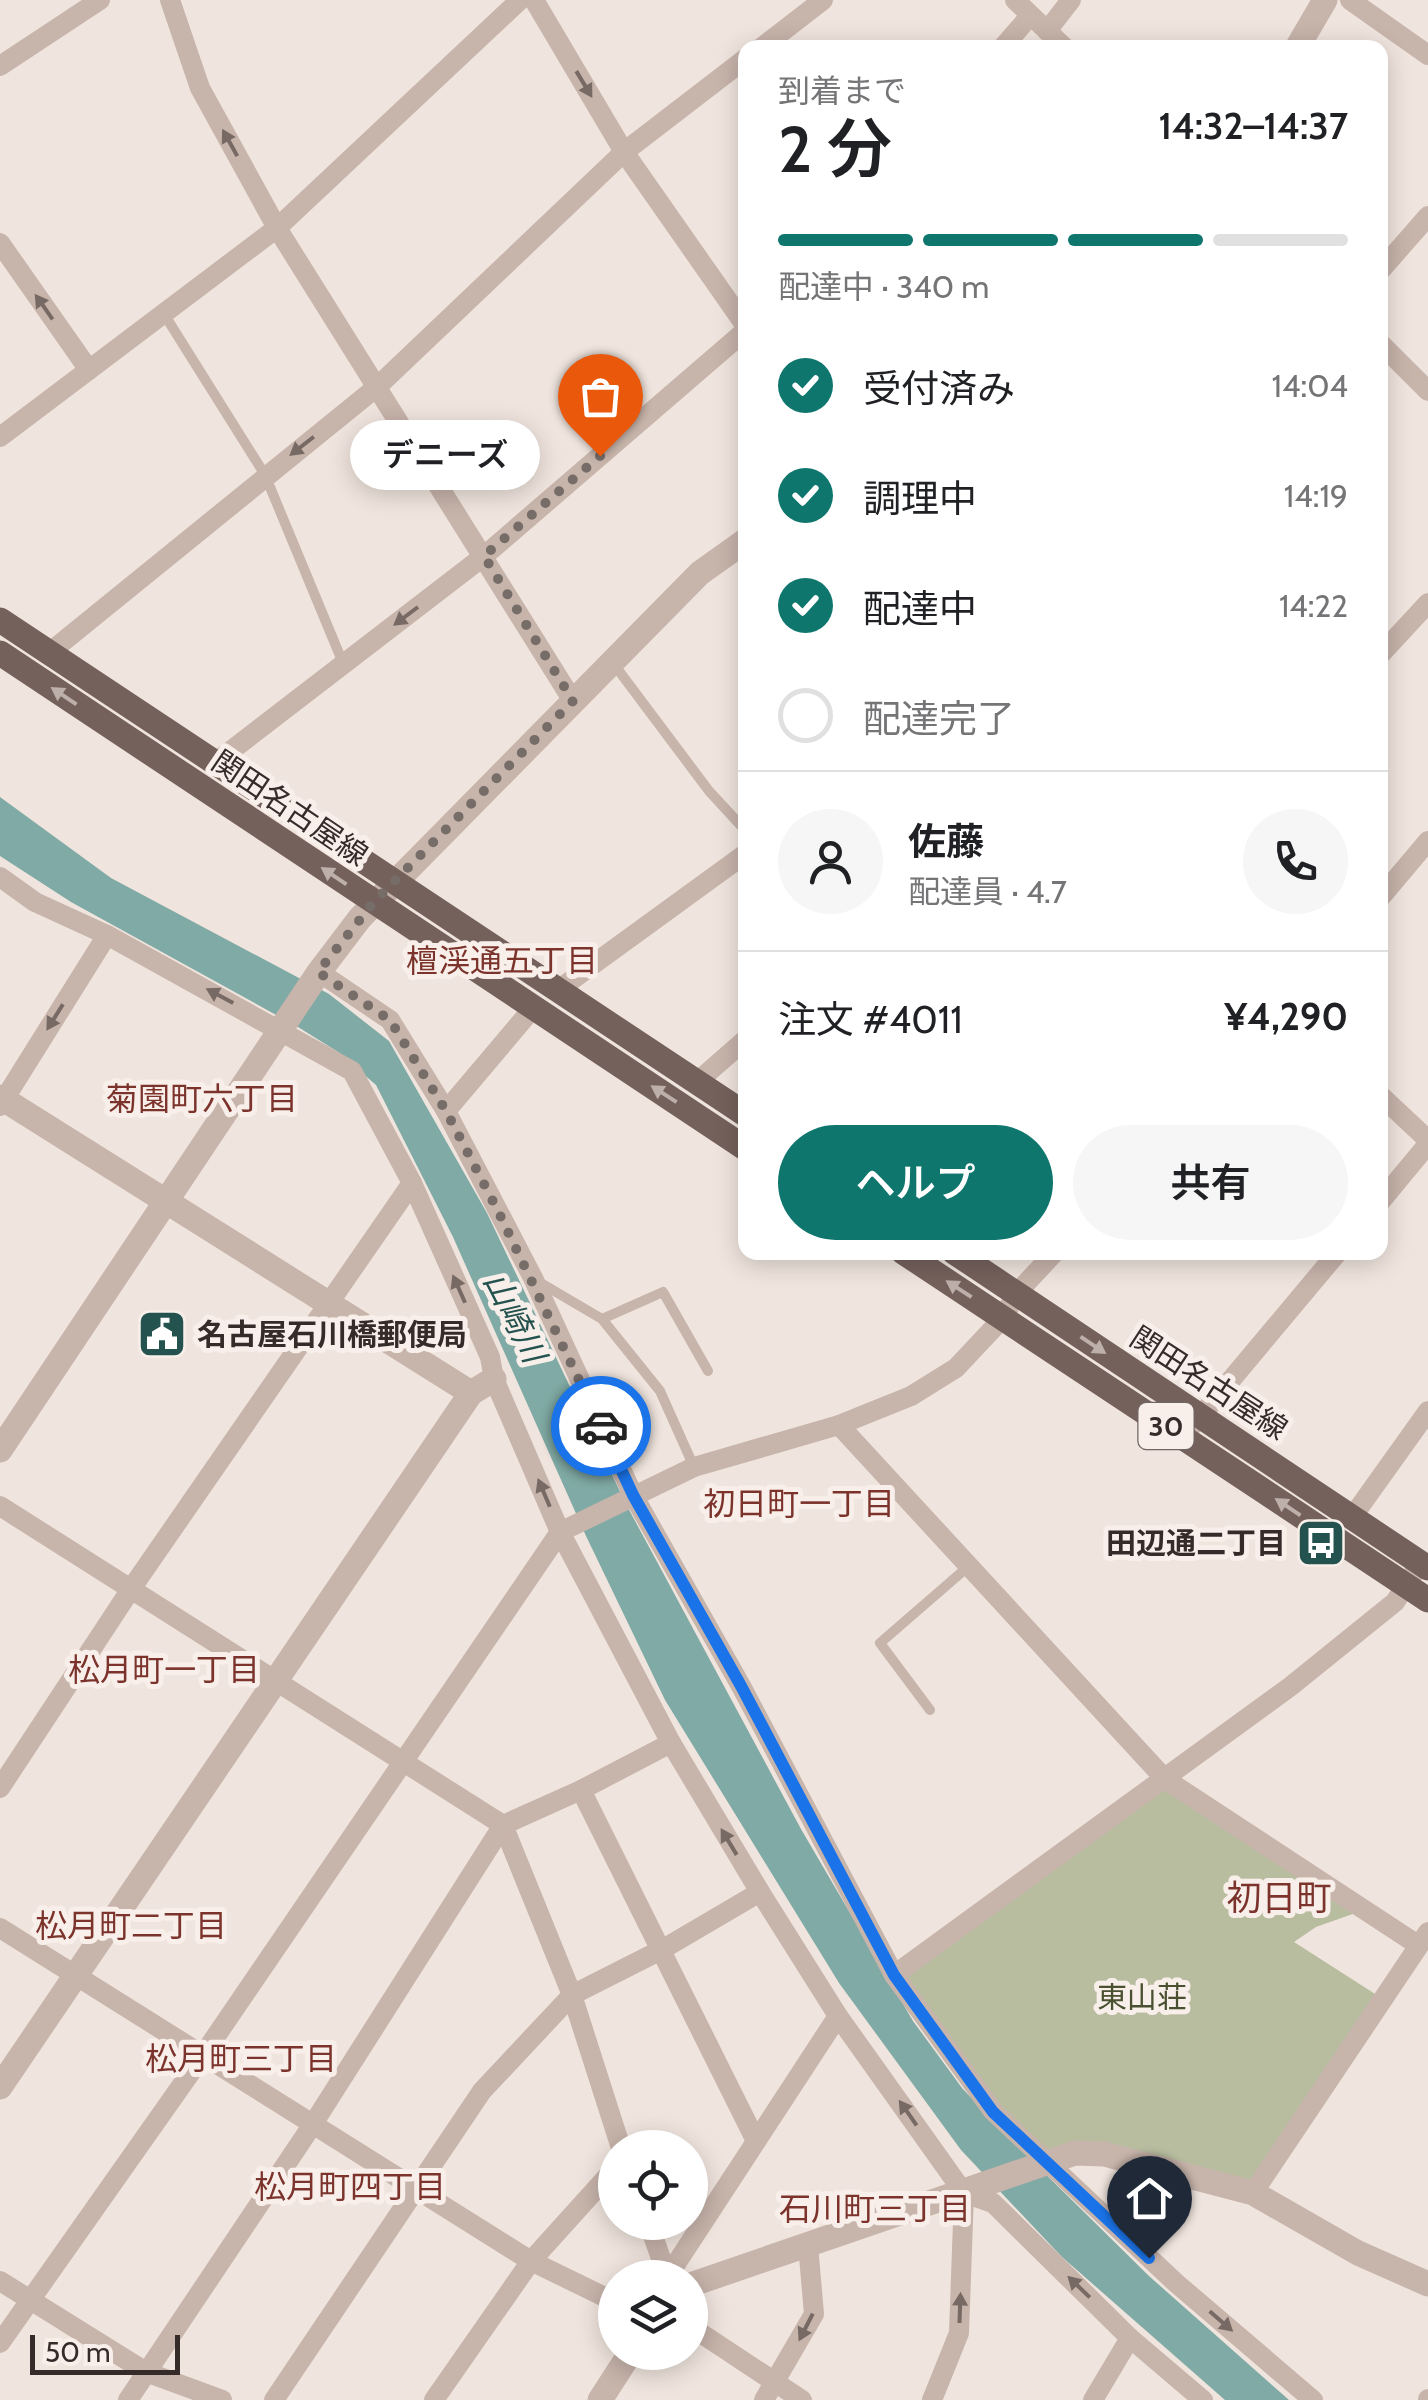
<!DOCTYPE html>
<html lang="ja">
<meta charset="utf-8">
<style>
body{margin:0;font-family:Cabin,"Noto Sans JP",sans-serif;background:#f6f6f6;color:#202124;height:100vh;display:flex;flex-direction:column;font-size:38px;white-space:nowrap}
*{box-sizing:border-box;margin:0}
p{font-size:32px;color:#757577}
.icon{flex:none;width:55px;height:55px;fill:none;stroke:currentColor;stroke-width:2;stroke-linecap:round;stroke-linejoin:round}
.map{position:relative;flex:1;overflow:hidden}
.details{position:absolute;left:738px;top:40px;width:650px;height:1220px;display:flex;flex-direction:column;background:#fff;border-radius:20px;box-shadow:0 5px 25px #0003}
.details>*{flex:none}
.tools{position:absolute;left:598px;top:2130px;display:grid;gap:20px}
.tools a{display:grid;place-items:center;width:110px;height:110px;border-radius:50%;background:#fff;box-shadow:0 5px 25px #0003;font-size:50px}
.scale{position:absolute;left:30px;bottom:25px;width:150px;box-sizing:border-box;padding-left:10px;border:5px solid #352c2a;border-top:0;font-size:28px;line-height:35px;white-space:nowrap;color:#352c2a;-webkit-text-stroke:8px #f8efea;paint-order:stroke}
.pin{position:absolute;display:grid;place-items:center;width:85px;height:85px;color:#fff;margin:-102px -42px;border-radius:50% 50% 50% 0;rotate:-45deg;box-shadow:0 0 10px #0007}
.pin .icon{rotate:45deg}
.courier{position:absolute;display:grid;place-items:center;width:100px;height:100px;margin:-50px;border:8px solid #1a73e8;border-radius:50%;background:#fff;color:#222;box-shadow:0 2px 12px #0007}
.bubble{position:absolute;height:70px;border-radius:35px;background:#fff;box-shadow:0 5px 25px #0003;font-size:32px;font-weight:600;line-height:70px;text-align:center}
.summary em{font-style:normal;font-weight:600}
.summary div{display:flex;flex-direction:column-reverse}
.summary{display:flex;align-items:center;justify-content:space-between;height:170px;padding:0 40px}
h1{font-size:65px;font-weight:600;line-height:75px}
.bar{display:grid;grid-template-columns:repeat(4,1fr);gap:15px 10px;align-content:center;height:120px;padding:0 40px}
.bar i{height:12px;border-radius:8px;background:#e0e0e0}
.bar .active{background:#0f766e}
.bar p{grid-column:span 4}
.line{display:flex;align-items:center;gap:25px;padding:0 40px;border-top:2px solid #e0e0e0}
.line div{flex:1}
.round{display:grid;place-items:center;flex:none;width:105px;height:105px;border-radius:52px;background:#f6f6f6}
ol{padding:0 40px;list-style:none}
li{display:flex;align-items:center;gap:30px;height:110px}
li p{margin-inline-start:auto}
li .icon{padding:10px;border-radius:50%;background:#0f766e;color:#fff;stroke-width:4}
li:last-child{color:#757577}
li i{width:55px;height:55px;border:5px solid #e0e0e0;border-radius:50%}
.primary-button{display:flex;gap:20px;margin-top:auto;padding:20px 40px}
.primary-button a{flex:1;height:115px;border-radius:60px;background:#0f766e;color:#fff;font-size:40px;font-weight:600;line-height:115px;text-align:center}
.primary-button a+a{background:#f6f6f6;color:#202124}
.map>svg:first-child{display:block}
</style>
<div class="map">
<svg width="1428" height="2400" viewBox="0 0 1428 2400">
<rect width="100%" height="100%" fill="#f0e5de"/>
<polygon fill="#b8bda0" points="1165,1779 1364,1910 1316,1927 1294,1942 1383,1999 1253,2193 1104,2154 1034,2165 894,1975"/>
<polygon fill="#80aaa5" points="0,797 111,878 329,994 389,1041 487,1213 627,1506 801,1829 913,2021 962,2088 1012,2141 1149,2276 1289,2400 1225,2400 1062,2257 961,2150 839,1983 665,1700 586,1536 453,1237 376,1085 338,1052 298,1027 71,902 0,856"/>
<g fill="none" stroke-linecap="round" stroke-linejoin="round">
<g stroke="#c7b4ab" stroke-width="10">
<polyline points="164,314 265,475 343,663"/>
<polyline points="613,663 709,791 745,830"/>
<polyline points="539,1282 602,1319 660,1391 694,1467"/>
<polyline points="602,1319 663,1292 708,1371"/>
<polyline points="930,1710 880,1643 970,1565"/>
</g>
<g stroke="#c7b4ab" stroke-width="20">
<polyline points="170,0 200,88 277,228 573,701"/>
<polyline points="534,0 624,152 745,325"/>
<polyline points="1015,0 1065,48"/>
<polyline points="1350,0 1428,55"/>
<polyline points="1047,31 1071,0"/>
<polyline points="761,48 823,0"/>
<polyline points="1002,48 1030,16"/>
<polyline points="0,66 100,0"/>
<polyline points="0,243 89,370"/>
<polyline points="1380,271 1428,216"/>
<polyline points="1380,343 1428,391"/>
<polyline points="0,437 277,228 520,0"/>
<polyline points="49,653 378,386 624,152 745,59"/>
<polyline points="1380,655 1428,603"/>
<polyline points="215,763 484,556 745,331"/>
<polyline points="0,877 35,902 107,935 352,1071 412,1183 490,1357 494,1379 560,1532 671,1743 760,1892 838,2016 964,2193 993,2203 1130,2338 1203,2400"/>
<polyline points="1380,898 1428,841"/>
<polyline points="319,972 390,1020 446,1111 533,1278 633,1495 741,1686 894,1975 993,2111 1176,2283 1313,2400"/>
<polyline points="558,990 745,854"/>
<polyline points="697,1082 745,1040"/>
<polyline points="1380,1095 1428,1140"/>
<polyline points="0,1106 107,935"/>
<polyline points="446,1111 533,1008"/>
<polyline points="1380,1202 1428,1144"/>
<polyline points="1194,1424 1338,1252"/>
<polyline points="839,1425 1165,1779 1418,1945"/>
<polyline points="0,1506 503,1825 572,1995 621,2148"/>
<polyline points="1353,1516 1428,1411"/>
<polyline points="0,1788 131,1589 412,1183"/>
<polyline points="581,1790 755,2139"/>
<polyline points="0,1928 531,2261 615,2302"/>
<polyline points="894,1975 1291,1686 1395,1602 1414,1573"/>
<polyline points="1253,2193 1428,1932"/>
<polyline points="648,2222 668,2278"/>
<polyline points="668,2276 838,2016"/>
<polyline points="0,2281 146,2372 222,2400"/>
<polyline points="690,2326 802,2400"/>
<polyline points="0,2343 203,2055 560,1532 694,1467 839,1425 911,1396 956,1368 1003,1318 1016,1294 1055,1252"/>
<polyline points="128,2400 313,2124 503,1825 581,1790 671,1743"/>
<polyline points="274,2400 482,2091 572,1995 663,1949 760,1892"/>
<polyline points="434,2400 531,2261 615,2168"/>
<polyline points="764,2400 814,2314 808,2245"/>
<polyline points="932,2400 959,2333 964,2193"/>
<polyline points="1093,2400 1130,2338"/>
<polyline points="1428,2400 1428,2399"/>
</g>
<g stroke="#c7b4ab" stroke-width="25">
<polyline points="1297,48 1325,0"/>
<polyline points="0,1097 471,1393"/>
<polyline points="0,1450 319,972 360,918 700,573 745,541"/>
<polyline points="0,2087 471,1393 494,1379"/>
<polyline points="690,2285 1075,2153 1104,2154 1253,2193 1358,2253 1428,2284"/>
<polyline points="600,2400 631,2352"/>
</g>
<g stroke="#75615c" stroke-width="25">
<polyline points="0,620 745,1114"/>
<polyline points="0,653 745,1148"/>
<polyline points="903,1252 1428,1600"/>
<polyline points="954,1252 1428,1568"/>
</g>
</g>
<defs><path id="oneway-solid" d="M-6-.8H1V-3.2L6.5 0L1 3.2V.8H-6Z" transform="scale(2.5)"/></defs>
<g fill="#776964">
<use href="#oneway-solid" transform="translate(584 84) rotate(59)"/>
<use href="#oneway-solid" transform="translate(230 143) rotate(-119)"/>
<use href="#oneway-solid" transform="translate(44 307) rotate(-125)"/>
<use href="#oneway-solid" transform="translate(302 446) rotate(142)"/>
<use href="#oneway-solid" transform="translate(406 616) rotate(143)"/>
<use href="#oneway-solid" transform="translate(220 996) rotate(-152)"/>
<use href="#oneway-solid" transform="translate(55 1017) rotate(122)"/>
<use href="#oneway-solid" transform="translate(459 1289) rotate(-114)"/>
<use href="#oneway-solid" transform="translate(544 1493) rotate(-113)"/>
<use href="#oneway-solid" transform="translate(729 1842) rotate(-121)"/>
<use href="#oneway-solid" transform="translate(908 2113) rotate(-125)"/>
<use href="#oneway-solid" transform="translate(1079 2287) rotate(-136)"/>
<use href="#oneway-solid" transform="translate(960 2308) rotate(-88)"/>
<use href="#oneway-solid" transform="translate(1221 2321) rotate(41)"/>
<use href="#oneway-solid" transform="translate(806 2327) rotate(117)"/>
</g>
<g fill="#bdafaa">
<use href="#oneway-solid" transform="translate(64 696) rotate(-146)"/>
<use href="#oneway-solid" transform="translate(334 876) rotate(-146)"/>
<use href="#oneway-solid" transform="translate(664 1094) rotate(-147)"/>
<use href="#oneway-solid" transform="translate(959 1289) rotate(-147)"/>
<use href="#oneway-solid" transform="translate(1093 1345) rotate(34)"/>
<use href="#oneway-solid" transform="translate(1288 1507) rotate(-146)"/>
</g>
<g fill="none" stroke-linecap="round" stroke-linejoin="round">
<polyline stroke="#766d69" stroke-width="10" stroke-dasharray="0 18" points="600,456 484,556 573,701 374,902 318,972 390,1020 446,1111 498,1211 601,1426"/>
<polyline stroke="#1a73e8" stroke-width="12" points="601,1426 633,1495 741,1686 894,1975 993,2112 1149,2258"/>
</g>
<defs>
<g id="civic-square" transform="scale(2.5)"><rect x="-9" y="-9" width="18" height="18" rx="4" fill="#24524e" stroke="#f8efea"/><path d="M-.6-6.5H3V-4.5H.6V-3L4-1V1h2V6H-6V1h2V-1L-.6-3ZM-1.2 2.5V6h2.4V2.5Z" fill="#fff"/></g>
<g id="bus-square" transform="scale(2.5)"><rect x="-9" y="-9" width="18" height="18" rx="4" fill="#24524e" stroke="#f8efea"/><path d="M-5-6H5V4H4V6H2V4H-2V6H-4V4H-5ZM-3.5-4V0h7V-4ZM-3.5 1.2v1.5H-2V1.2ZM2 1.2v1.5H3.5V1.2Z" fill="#fff"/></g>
</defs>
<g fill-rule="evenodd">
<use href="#civic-square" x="162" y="1334"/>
<use href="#bus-square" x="1321" y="1543"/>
</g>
<g text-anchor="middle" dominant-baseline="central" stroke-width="10" stroke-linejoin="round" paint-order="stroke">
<rect fill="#f8efea" stroke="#706664" stroke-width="2.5" x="1138.5" y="1403" width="55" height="46" rx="8"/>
<g font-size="28" font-weight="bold" fill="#352c2a">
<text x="1166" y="1426">30</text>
</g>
<g font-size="30" fill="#352c2a" stroke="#f8efea">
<text transform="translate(290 808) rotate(34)">関田名古屋線</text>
<text transform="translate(1209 1383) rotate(33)">関田名古屋線</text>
</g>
<g font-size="30" font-weight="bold" fill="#352c2a" stroke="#f8efea" text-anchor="start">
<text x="197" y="1334">名古屋石川橋郵便局</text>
<text x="1286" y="1543" text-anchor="end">田辺通二丁目</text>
</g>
<g font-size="30" fill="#4a5130" stroke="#f8efea">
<text x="1142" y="1997">東山荘</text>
</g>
<g font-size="32" fill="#7b332c" stroke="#f8efea">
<text x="502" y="960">檀渓通五丁目</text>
<text x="202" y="1098">菊園町六丁目</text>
<text x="799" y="1503">初日町一丁目</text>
<text x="164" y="1669">松月町一丁目</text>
<text x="131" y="1925">松月町二丁目</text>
<text x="241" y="2058">松月町三丁目</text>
<text x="350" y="2186">松月町四丁目</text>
<text x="875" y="2208">石川町三丁目</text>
</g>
<g font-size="32" font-style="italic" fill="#24524e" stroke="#f8efea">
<text transform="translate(515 1317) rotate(63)">山崎川</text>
</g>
<g font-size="35" fill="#7b332c" stroke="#f8efea">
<text x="1279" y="1897">初日町</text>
</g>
</g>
</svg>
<div class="tools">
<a><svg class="icon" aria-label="locate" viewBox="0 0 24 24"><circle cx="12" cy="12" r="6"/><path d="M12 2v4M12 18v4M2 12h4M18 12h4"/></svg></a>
<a><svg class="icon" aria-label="layers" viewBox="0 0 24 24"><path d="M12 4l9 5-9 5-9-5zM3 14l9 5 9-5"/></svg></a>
</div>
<div class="scale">50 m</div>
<div class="pin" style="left:600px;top:456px;background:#ea580c"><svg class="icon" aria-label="bag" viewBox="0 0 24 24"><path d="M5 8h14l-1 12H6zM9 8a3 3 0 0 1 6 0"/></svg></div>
<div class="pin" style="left:1149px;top:2258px;background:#1f2937"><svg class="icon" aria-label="home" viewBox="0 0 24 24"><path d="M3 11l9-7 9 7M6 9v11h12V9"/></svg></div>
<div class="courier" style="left:601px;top:1426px"><svg class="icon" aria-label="car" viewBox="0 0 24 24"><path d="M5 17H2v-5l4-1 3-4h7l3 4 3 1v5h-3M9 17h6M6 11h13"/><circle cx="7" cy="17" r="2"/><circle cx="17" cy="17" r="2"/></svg></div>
<div class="bubble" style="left:350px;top:420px;width:190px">デニーズ</div>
<section class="details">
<div class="summary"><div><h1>2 分</h1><p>到着まで</p></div><em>14:32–14:37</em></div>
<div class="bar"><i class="active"></i><i class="active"></i><i class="active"></i><i></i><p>配達中 · 340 m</p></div>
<ol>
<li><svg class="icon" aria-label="check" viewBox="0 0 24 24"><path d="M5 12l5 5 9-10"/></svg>受付済み<p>14:04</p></li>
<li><svg class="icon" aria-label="check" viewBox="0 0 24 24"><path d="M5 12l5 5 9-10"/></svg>調理中<p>14:19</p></li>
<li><svg class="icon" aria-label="check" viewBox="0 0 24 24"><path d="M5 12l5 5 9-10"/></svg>配達中<p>14:22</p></li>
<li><i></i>配達完了</li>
</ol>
<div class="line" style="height:180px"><a class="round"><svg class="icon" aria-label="person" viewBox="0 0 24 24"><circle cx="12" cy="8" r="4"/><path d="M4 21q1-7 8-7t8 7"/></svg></a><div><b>佐藤</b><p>配達員 · 4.7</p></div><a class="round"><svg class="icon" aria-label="phone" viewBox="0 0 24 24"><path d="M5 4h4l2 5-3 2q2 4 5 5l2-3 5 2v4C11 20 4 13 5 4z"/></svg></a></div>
<div class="line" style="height:130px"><div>注文 #4011</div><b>¥4,290</b></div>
<div class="primary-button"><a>ヘルプ</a><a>共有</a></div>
</section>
</div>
